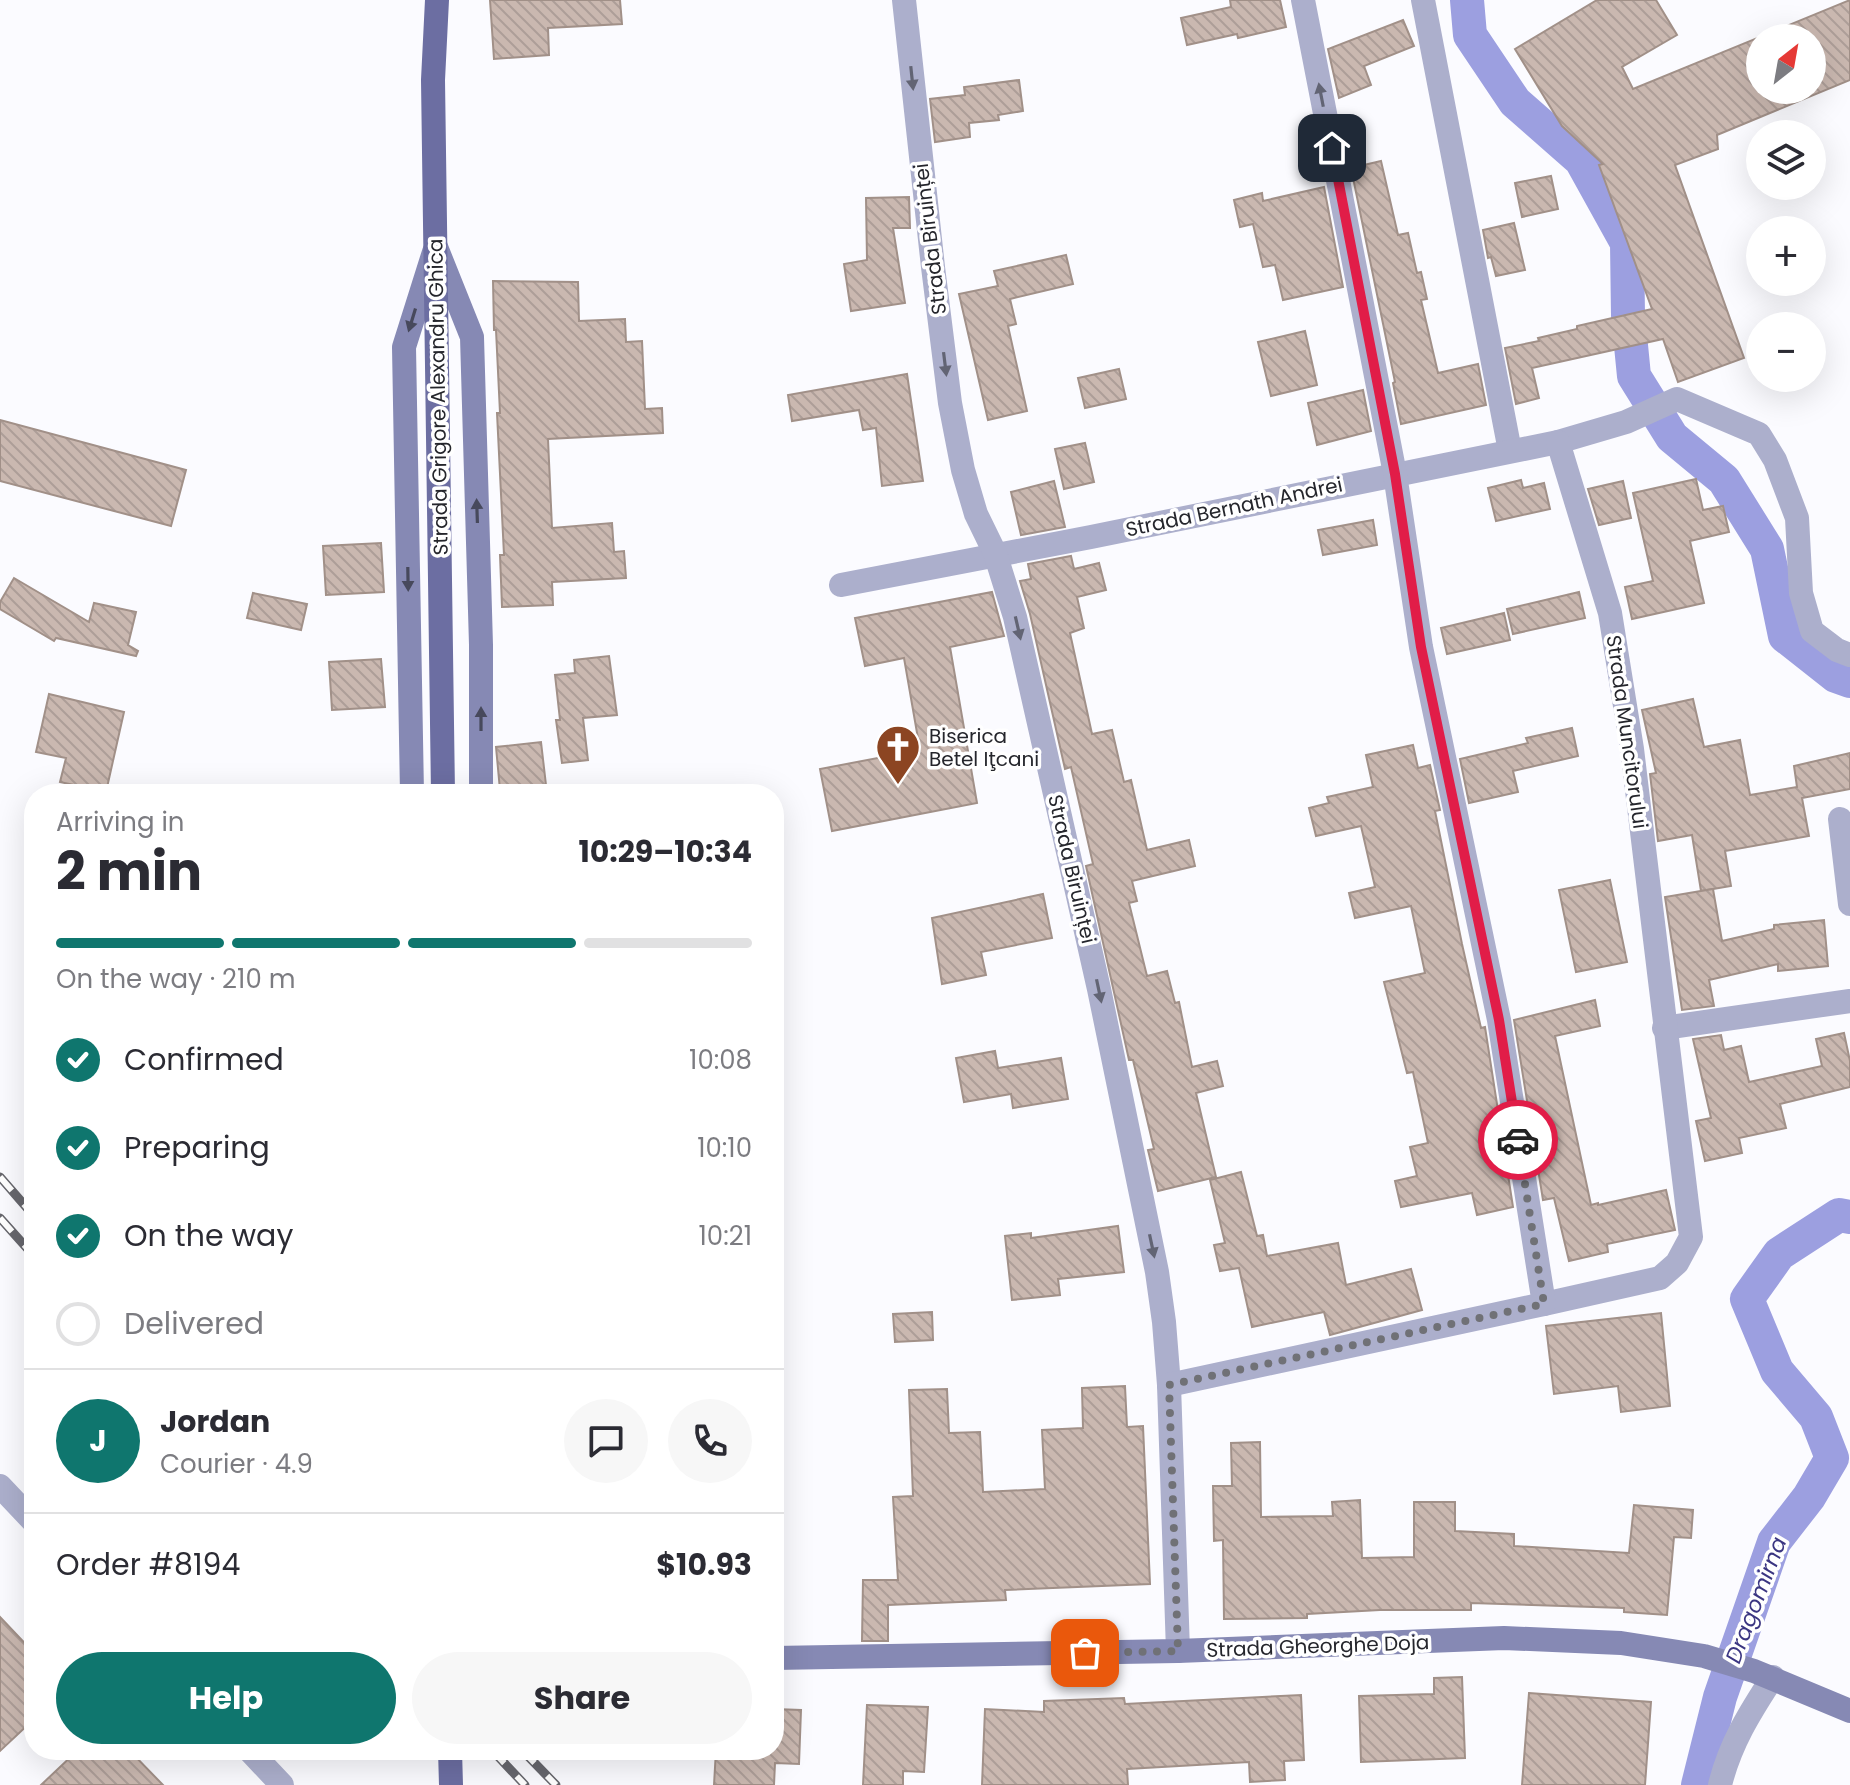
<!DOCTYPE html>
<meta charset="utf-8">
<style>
body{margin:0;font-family:Poppins,sans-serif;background:#f7f7f7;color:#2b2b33;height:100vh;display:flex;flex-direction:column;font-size:30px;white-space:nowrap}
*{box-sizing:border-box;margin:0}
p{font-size:26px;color:#7c7c81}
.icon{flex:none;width:44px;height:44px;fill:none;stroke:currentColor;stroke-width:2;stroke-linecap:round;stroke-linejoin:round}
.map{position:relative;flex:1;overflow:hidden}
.panel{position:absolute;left:24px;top:784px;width:760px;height:976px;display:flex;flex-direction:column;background:#fff;border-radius:32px;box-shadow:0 8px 32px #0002}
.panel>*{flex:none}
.needle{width:52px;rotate:31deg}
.fabs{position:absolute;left:1746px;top:24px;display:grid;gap:16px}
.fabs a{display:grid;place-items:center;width:80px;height:80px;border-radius:50%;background:#fff;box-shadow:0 8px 32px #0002;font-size:40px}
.pin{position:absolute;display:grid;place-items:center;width:68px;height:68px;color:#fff;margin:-34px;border-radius:16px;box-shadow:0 4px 12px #0006}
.courier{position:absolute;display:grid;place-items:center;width:80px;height:80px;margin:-40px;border:6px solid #e11d48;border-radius:50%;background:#fff;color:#222;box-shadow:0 2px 10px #0007}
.overview em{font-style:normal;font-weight:700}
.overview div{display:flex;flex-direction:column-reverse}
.overview{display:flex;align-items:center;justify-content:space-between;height:136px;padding:0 32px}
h1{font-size:52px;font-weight:700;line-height:60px}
.bar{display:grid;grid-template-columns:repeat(4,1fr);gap:12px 8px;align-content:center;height:96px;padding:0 32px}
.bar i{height:10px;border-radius:6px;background:#e1e1e2}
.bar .active{background:#0f766e}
.bar p{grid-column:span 4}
.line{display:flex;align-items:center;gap:20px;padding:0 32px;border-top:2px solid #e1e1e2}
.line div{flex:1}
.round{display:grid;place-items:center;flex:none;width:84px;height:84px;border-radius:42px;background:#f7f7f7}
ol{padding:0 32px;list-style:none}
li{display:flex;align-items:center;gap:24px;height:88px}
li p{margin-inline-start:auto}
li .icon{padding:8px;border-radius:50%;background:#0f766e;color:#fff;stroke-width:4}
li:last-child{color:#7c7c81}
li i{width:44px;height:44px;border:4px solid #e1e1e2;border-radius:50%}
.action{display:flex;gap:16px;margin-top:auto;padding:16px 32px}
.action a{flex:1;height:92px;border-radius:48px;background:#0f766e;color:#fff;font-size:32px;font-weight:700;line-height:92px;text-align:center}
.action a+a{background:#f7f7f7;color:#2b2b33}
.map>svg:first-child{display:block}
</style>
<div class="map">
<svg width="1850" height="1785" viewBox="0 0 1850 1785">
<defs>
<pattern id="building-back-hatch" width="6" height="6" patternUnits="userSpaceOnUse" patternTransform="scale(2)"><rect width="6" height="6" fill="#cab8b0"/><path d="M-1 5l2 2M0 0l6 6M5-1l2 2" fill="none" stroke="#ad9e98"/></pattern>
</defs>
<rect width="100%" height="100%" fill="#fbfbff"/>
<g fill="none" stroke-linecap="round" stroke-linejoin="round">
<g stroke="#9c9fe0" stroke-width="34">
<polyline points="1467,0 1470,35 1515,102 1581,160 1627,243 1628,315 1634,376 1672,437 1724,480 1767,549 1785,636 1836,676 1850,681"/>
<polyline points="1698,1785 1720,1697 1774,1542 1809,1497 1832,1458 1816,1417 1777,1371 1747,1299 1779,1254 1839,1215 1850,1217"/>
</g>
</g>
<g fill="url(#building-back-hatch)" stroke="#a19088" stroke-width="2" fill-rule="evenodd">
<polygon points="490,0 620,0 622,24 548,28 549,55 494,59"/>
<polygon points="1230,0 1280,0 1286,27 1238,38 1237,34 1187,45 1181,18 1231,7"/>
<path d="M1597,0H1656L1677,35L1622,67L1633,89L1850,0V80L1717,135L1718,149L1675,165L1744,358L1678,382L1663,339L1532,368L1539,398L1516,404L1505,348L1539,341L1538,338L1577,329V326L1652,309L1599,165L1603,164L1562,126L1515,49ZM1760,38H1812V90H1760Z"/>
<polygon points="1403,20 1414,46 1364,66 1371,85 1339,98 1328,49"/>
<polygon points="1019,80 1023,111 998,115 999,120 969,123 970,137 935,142 930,99 965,95 964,87"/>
<polygon points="1381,161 1398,235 1408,233 1417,273 1421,272 1427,299 1421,300 1438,373 1478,364 1486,405 1401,424 1393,383 1395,382 1351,168"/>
<polygon points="1551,176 1558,209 1522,217 1515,183"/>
<polygon points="1324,187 1343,287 1283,300 1275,265 1263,267 1253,224 1240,227 1234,200 1262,193 1263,201"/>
<polygon points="909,197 910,228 893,228 905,303 851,311 844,264 867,260 866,198"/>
<polygon points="1514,223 1525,270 1496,276 1491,257 1488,258 1483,230"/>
<polygon points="1066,255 1073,284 1010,299 1016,324 1008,326 1027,411 988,420 959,294 998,286 994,271"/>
<polygon points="493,281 578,282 579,321 625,319 626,342 642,341 645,409 662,408 663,433 548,439 552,528 612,523 614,552 624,551 626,578 552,582 553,605 502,607 500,555 504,555 497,413 500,413 496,330 494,330"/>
<polygon points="1305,331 1317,385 1271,396 1258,342"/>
<polygon points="1119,369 1126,399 1085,408 1078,378"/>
<polygon points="907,374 923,481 882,486 876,428 863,430 859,410 792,421 788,395"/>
<polygon points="1363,390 1371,431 1317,445 1308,403"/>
<polygon points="0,420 186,470 171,526 0,481"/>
<polygon points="1085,443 1094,482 1064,489 1055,449"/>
<polygon points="1696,479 1703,510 1723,506 1729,532 1690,541 1704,603 1632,619 1625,587 1653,581 1633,493"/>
<polygon points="1521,480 1523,488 1544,483 1550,509 1496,521 1488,488"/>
<polygon points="1054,481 1065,527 1021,535 1011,492"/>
<polygon points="1623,481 1631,518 1599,525 1588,489"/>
<polygon points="1373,520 1377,545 1323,555 1318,530"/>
<polygon points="381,543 384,592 326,595 323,546"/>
<polygon points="1071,556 1074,569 1099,563 1106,590 1077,597 1084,628 1070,633 1092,734 1112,730 1124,782 1131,780 1147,850 1189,840 1195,866 1132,881 1137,901 1129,903 1147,976 1167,971 1175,1003 1179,1002 1192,1067 1217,1061 1223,1086 1196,1093 1216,1177 1158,1191 1148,1150 1154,1149 1133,1060 1129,1060 1086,866 1093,864 1071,767 1065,769 1030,614 1020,581 1031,579 1028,564"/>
<polygon points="14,578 89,622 94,603 136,612 128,645 138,651 136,656 56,638 54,641 0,609 0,602"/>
<polygon points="992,592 1004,636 950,647 977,803 832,831 820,769 920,750 904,658 865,666 855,618"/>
<polygon points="1579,592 1585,618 1513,634 1507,609"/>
<polygon points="253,593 307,604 301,630 247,618"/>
<polygon points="1504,613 1510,640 1447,654 1441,628"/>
<polygon points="609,656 617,715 583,718 588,760 562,763 556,720 560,720 555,675 575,673 574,660"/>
<polygon points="381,659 385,707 332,710 329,662"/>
<polygon points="49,694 124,712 106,792 60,782 66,758 36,752"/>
<polygon points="1693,699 1704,747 1740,740 1750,795 1797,787 1794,766 1850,753 1850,789 1802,798 1809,836 1725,851 1731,886 1701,891 1692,835 1658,841 1650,774 1656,773 1642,710"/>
<polygon points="1572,728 1578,756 1513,771 1518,792 1469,803 1460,759 1528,743 1526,738"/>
<polygon points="541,742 546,785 500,790 496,747"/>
<polygon points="1413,745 1418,768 1430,765 1440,810 1435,811 1462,944 1481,1028 1485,1027 1513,1207 1477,1215 1472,1193 1401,1207 1395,1181 1417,1176 1410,1147 1428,1143 1413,1072 1407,1073 1384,982 1425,973 1411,906 1355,918 1349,893 1375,887 1361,826 1316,836 1309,808 1329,803 1327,797 1373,787 1366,755"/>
<polygon points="1610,880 1627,962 1576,972 1559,890"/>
<polygon points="1713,889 1722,941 1774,929 1774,925 1824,920 1828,966 1778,971 1778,964 1709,980 1714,1006 1682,1010 1665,897"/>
<polygon points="1043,894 1052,938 981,952 986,975 942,984 932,918"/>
<polygon points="1595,1000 1600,1026 1555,1036 1591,1205 1598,1203 1598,1205 1666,1190 1675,1230 1607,1244 1608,1252 1569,1261 1554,1198 1543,1200 1514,1020"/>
<polygon points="1844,1033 1850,1061 1850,1087 1780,1104 1786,1128 1739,1138 1742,1153 1705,1161 1696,1121 1711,1118 1693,1039 1721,1035 1724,1050 1741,1046 1749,1082 1822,1066 1816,1039"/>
<polygon points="995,1051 998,1068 1061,1058 1068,1099 1013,1108 1011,1094 964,1102 956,1058"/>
<polygon points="1241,1172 1257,1236 1263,1235 1267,1256 1338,1243 1346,1285 1411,1269 1422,1310 1330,1335 1324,1312 1252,1327 1239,1268 1220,1271 1214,1245 1225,1243 1210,1180"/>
<polygon points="1118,1226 1124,1272 1058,1279 1060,1295 1012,1300 1005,1236 1031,1233 1031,1238"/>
<polygon points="932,1312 933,1340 895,1342 893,1314"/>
<polygon points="1661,1313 1670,1406 1621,1412 1618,1386 1554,1394 1546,1326"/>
<polygon points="1125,1386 1127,1427 1143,1426 1150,1584 1005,1590 1006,1600 888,1605 888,1641 862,1641 863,1580 898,1580 893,1497 913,1496 909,1390 947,1389 949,1433 980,1432 983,1492 1045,1489 1042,1430 1083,1428 1082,1388"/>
<polygon points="1260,1442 1261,1517 1333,1516 1332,1502 1360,1500 1362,1558 1414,1557 1414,1502 1455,1502 1455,1531 1514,1534 1514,1546 1629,1553 1634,1505 1693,1510 1691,1538 1674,1537 1667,1615 1624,1612 1624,1608 1471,1603 1471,1610 1380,1610 1307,1614 1307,1618 1224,1619 1223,1540 1214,1541 1213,1486 1232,1486 1231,1443"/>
<polygon points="0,1617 34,1653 34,1719 0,1751"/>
<polygon points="1462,1677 1465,1758 1361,1762 1359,1696 1434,1694 1434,1678"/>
<polygon points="1529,1693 1651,1702 1645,1785 1522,1785"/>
<polygon points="1301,1695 1304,1760 1284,1761 1285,1780 1250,1782 1249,1762 1127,1769 1128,1785 982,1785 985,1709 1044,1712 1044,1701 1124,1698 1125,1704"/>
<polygon points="867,1705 928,1707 924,1772 903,1771 903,1785 863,1785"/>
<polygon points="774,1709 801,1710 799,1764 775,1763 774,1785 714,1785 716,1750 774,1750"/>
<polygon points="78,1750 129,1750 163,1785 41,1785"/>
</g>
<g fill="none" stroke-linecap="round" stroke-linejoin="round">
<g stroke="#acafcc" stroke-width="24">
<polyline points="1423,0 1510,451"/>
<polyline points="841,585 1091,537 1558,442 1626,422 1677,399 1759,434 1775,460 1797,518 1801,593 1812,631 1837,650 1850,655"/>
<polyline points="1840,819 1850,904"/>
<polyline points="1664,1028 1850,1001"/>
<polyline points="1544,1304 1660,1278 1677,1263 1691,1237 1632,749 1610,613 1558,442"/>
<path d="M1720,1785C1730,1744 1750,1712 1773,1677"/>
</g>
<g stroke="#acafcc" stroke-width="24">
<polyline points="904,0 933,267 950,403 963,470 976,514 995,553 1015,617 1099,989 1157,1272 1164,1322 1169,1385 1178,1651"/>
<polyline points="1169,1385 1544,1304 1499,1020 1421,647 1395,474 1303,0"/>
<polyline points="0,1486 34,1522"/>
<polyline points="249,1750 282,1785"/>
</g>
<g stroke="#8689b4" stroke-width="24">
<polyline points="436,247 472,337 481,645 481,794"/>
<polyline points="412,794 404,347 434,252"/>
<polyline points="774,1658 1178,1651 1504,1638 1621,1643 1704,1656 1754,1671 1850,1711"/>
</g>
<g stroke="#6c6ea2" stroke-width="24">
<polyline points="437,0 433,80 443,794"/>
<polyline points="450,1750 451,1785"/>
</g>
<g stroke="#67676d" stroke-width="9">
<g id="rail">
<polyline points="0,1177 34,1216"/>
<polyline points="0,1218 34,1256"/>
<polyline points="492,1750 525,1785"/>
<polyline points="522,1750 556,1785"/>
</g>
</g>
<use href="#rail" stroke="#fff" stroke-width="6" stroke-dasharray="18" stroke-linecap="butt"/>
</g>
<defs><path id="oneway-solid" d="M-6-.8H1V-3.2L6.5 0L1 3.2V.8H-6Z" transform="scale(2)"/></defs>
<g fill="#626474">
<use href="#oneway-solid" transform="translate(912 78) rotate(84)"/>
<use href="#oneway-solid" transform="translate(1321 95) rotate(-101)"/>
<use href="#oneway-solid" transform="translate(945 364) rotate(83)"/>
<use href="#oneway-solid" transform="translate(1018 628) rotate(77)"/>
<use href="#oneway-solid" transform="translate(1099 991) rotate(78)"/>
<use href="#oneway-solid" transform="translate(1152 1246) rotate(78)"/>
</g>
<g fill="#47495c">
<use href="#oneway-solid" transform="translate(412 320) rotate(107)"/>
<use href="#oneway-solid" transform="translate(477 511) rotate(-92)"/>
<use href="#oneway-solid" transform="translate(408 579) rotate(89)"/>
<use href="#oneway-solid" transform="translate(481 719) rotate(-90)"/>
</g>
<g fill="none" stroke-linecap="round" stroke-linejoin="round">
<polyline stroke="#707176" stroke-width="8" stroke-dasharray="0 14.4" points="1085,1653 1178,1651 1169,1385 1544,1304 1518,1140"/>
<polyline stroke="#e11d48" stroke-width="10" points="1332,148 1395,474 1421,647 1499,1020 1518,1140"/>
</g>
<defs>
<g id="church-pin" transform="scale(2.3)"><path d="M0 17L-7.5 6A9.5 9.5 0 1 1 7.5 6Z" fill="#8c4522" stroke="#fff"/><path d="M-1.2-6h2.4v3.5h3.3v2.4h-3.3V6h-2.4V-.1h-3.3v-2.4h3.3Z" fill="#fff"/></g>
</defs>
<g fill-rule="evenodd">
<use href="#church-pin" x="898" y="747"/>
</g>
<g text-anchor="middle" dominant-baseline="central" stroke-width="7" stroke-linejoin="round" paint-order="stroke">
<g font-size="20" fill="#25262c" stroke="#fff">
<text transform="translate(930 239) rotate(-97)">Strada Biruinței</text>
<text transform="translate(438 397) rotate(-91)">Strada Grigore Alexandru Ghica</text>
<text transform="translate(1234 507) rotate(-12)">Strada Bernath Andrei</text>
<text transform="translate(1627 732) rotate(82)">Strada Muncitorului</text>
<text transform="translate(1072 869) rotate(77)">Strada Biruinței</text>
<text transform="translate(1318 1646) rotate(-2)">Strada Gheorghe Doja</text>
</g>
<g font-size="20" fill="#25262c" stroke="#fff" text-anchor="start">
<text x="929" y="736">Biserica<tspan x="929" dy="23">Betel Iţcani</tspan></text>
</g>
<g font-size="22" font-style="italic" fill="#3b3682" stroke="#fff">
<text transform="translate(1756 1600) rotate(-69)">Dragomirna</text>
</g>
</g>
</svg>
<div class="fabs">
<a><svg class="needle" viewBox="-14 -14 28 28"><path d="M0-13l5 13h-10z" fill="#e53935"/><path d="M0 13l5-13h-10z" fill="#7c7c81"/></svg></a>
<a><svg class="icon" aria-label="layers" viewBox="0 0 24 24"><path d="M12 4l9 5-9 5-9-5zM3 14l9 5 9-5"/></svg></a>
<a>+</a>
<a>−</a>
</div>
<div class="pin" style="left:1085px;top:1653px;background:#ea580c"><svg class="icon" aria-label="bag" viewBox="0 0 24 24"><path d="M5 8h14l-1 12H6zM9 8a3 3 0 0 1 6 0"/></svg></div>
<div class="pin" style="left:1332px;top:148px;background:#1f2937"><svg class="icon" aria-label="home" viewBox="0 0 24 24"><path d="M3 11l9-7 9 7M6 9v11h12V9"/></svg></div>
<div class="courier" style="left:1518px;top:1140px"><svg class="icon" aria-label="car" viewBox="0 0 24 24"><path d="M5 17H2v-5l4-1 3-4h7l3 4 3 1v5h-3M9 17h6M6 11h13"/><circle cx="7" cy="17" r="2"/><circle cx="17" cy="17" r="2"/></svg></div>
<section class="panel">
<div class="overview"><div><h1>2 min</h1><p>Arriving in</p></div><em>10:29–10:34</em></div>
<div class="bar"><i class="active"></i><i class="active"></i><i class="active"></i><i></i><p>On the way · 210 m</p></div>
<ol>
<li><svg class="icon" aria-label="check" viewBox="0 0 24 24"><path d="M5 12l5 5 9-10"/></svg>Confirmed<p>10:08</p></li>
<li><svg class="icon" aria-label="check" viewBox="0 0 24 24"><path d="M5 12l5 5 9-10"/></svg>Preparing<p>10:10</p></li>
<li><svg class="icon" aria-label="check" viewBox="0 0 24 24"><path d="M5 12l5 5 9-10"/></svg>On the way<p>10:21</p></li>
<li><i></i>Delivered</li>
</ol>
<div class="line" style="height:144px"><b class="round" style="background:#0f766e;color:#fff">J</b><div><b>Jordan</b><p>Courier · 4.9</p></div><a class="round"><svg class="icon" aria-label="chat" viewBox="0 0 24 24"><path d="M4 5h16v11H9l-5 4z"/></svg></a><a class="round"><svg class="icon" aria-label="phone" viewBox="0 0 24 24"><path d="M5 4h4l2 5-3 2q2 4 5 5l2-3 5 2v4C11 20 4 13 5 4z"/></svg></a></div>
<div class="line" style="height:104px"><div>Order #8194</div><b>$10.93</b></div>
<div class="action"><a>Help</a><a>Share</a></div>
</section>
</div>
